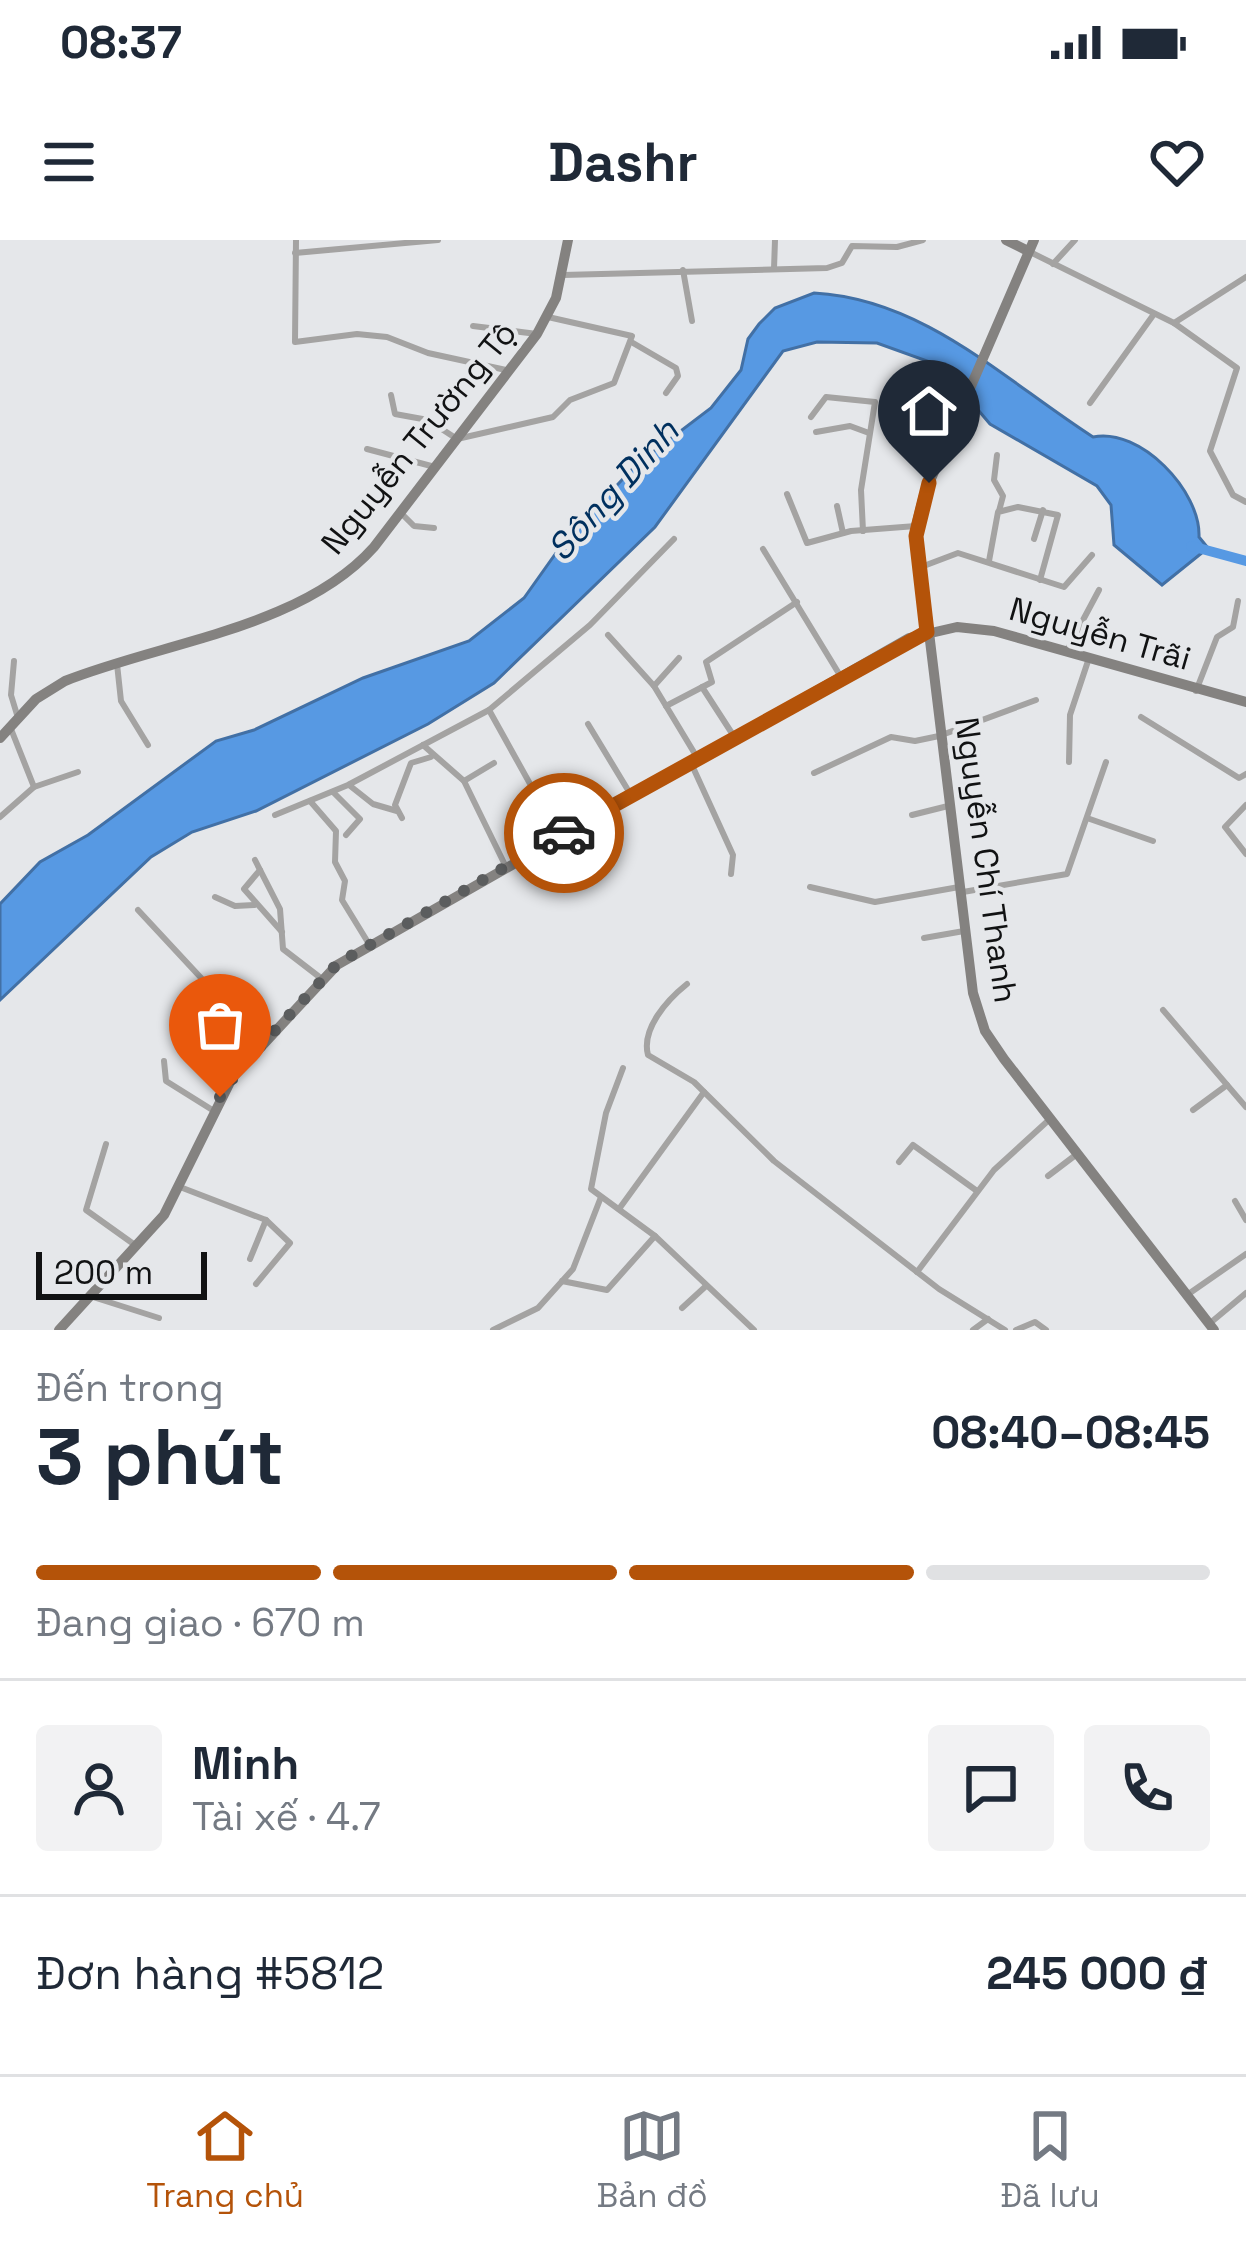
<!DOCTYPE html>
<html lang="vi">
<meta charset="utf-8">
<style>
body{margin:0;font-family:"Space Grotesk",sans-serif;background:#f2f2f3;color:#1f2937;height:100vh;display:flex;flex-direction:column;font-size:45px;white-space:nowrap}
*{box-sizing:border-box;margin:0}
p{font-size:39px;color:#747a83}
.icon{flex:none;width:66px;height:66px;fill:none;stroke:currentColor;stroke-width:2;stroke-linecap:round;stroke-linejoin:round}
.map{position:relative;height:1090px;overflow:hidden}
.details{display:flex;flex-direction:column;background:#fff;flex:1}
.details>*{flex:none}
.scale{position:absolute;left:36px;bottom:30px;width:171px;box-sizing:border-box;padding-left:12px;border:6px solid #111213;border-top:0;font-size:33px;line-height:42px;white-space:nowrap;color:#111213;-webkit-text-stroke:9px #e5e7ea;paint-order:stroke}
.pin{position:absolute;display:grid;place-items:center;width:102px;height:102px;color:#fff;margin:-123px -51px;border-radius:50% 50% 50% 0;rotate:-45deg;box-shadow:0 0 12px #0007}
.pin .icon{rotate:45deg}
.courier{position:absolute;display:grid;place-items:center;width:120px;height:120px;margin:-60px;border:9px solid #b45309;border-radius:50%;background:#fff;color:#222;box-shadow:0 3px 15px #0007}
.overview em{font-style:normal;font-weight:600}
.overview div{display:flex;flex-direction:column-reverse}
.overview{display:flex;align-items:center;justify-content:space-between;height:204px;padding:0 36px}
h1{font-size:78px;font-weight:600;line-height:90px}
.bar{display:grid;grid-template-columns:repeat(4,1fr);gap:18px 12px;align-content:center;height:144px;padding:0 36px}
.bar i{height:15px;border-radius:9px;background:#e0e1e3}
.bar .selected{background:#b45309}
.bar p{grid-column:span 4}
.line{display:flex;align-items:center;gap:30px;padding:0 36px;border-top:3px solid #e0e1e3}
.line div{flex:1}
.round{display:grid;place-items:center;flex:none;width:126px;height:126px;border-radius:12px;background:#f2f2f3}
.status{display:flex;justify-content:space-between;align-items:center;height:84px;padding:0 60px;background:#fff;direction:ltr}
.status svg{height:33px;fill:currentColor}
header{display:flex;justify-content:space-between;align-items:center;height:156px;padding:0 36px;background:#fff;font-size:54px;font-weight:600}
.menu{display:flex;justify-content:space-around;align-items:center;height:168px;border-top:3px solid #e0e1e3;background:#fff;font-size:33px;color:#747a83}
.menu a{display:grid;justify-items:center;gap:6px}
.menu .selected{color:#b45309}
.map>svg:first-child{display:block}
</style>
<div class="status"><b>08:37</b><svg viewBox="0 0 49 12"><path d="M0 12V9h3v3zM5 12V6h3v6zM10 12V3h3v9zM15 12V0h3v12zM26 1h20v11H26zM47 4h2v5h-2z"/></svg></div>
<header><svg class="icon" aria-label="menu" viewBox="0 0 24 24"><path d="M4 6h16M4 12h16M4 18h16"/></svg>Dashr<svg class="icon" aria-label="heart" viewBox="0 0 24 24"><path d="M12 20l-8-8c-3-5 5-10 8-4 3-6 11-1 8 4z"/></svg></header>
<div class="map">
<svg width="1246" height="1090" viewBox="0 0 1246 1090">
<rect width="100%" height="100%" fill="#e5e7ea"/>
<path fill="#5799e3" stroke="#4270a5" stroke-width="3" d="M814,53C924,59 1003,139 1093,197C1140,187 1201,251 1199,297L1208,308L1162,345L1114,305L1111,265L1097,246L990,184L941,126L877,103L817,102L783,111L655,287L494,443L428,484L256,571L192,592L151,617L0,760V664L40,622L88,595L216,501L254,490L363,438L469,401L524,358L566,299L637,224L711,168L741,130L748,99L759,84L775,68Z"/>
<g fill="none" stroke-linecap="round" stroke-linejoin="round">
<polyline stroke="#5799e3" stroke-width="10" points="1191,306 1246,321"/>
<g stroke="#a4a3a2" stroke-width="6">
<polyline points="296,0 295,102 357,94 387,97 428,113 506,130"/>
<polyline points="1028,11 1174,83 1237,128 1210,211 1233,255 1246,262"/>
<polyline points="295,13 438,0"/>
<polyline points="1053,24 1075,0"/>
<polyline points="774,29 775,0"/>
<polyline points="683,30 692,81"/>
<polyline points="563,35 827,28 842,23 852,6 897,7 923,0"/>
<polyline points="1174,83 1246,37"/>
<polyline points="473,86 537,94"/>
<polyline points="633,103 676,128 678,136 666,153"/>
<polyline points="391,155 395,174 428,180 457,199 553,177 570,160 614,143 632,96 548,77"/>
<polyline points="1090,163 1154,74"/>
<polyline points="811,177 826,157 875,162 861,250 863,291"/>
<polyline points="816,192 850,186 869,193"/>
<polyline points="367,209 435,227"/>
<polyline points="997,215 994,240 1003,256 999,271"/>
<polyline points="787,254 807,303 851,291 916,286"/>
<polyline points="837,266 843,293"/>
<polyline points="401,273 414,286 434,288"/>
<polyline points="1034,299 1043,270"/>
<polyline points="763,309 841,437"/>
<polyline points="989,321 998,272 1018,267 1058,275 1040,340"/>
<polyline points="921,327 958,313 1064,347 1092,315"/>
<polyline points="608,395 654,446 698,519"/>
<polyline points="1067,410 1099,350"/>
<polyline points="14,421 11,455 18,478"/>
<polyline points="117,424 121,461 148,505"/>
<polyline points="654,446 679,418"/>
<polyline points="702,447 735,498"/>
<polyline points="1196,451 1217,397 1233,387 1238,361"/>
<polyline points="666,466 712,442 706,422 797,362"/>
<polyline points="489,470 559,596"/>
<polyline points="1141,477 1239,538 1246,534"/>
<polyline points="588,484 631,555"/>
<polyline points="11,489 34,547"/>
<polyline points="423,505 464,541 506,627"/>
<polyline points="1069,522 1070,475 1089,418"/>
<polyline points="691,523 733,615 731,634"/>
<polyline points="814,533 891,497 915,501 939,496 1036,460"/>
<polyline points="464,541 494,523"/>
<polyline points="349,545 373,564 397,571"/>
<polyline points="333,552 360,579 346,595"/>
<polyline points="310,561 336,591 335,622 345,641 342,660 369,704"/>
<polyline points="1246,565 1225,587 1246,614"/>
<polyline points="275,575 348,545 489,470 590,385 674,299"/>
<polyline points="912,575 948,566"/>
<polyline points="0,577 34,547 78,532"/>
<polyline points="402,578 395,565 411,523 431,517"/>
<polyline points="1087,578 1153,601"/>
<polyline points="255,620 280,669 283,709 322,739"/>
<polyline points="260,630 244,649 282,692"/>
<polyline points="810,647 875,662 959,647"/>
<polyline points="963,652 1067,634 1106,522"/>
<polyline points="215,657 235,666 254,665"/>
<polyline points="138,670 203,740 201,767 266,800"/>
<polyline points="924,698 964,691"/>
<path d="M687,744C667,760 641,789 648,815L694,842L774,921L939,1049L1005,1090"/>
<polyline points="1163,770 1246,867"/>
<polyline points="164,821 166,841 214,871"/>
<polyline points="623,828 606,873 591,949 655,996 754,1090"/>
<polyline points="1193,870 1227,845"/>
<polyline points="106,904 86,970 135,1005"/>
<polyline points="899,922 913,905 977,951"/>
<polyline points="1048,936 1077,914"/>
<polyline points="180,947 266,980 250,1019"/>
<polyline points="1235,961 1246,980"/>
<polyline points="619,969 704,852"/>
<polyline points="917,1032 994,930 1051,878"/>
<polyline points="562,1041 607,1050 655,996"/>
<polyline points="256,1044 290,1003 266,980"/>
<polyline points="1187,1055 1246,1014"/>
<polyline points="93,1057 159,1078"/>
<polyline points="682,1068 706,1046"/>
<polyline points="1209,1084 1246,1053"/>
<polyline points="493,1090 538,1068 573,1029 601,957"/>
<polyline points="973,1090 988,1079"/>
<polyline points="1016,1090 1035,1082 1046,1090"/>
</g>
<g stroke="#848280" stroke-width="10">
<polyline points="1006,0 1028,11"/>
<polyline points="1034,0 924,255 916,286 973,753 985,791 1004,819 1214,1090"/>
<path d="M0,498L36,459L65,441C163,402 302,388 374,307L537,94L556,58L568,0"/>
<polyline points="59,1090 164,975 232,838 337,725 909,398 957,387 994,391 1246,462"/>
</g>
</g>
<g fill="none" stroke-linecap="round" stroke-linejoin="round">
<polyline stroke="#5b5d5e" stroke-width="12" stroke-dasharray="0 21.6" points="220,857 239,829 337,724 564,593"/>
<polyline stroke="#b45309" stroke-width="15" points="564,593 927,392 916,296 929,243"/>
</g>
<g text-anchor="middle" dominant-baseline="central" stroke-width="9" stroke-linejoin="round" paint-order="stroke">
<g font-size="33" fill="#111213" stroke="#e5e7ea">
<text transform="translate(419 198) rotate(-51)">Nguyễn Trường Tộ</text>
<text transform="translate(1100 394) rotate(16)">Nguyễn Trãi</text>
<text transform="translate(986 620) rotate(82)">Nguyễn Chí Thanh</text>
</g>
<g font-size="36" font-style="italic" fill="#00305e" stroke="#e5e7ea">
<text transform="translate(613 250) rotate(-48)">Sông Dinh</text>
</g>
</g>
</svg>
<div class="scale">200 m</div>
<div class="pin" style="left:220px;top:857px;background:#ea580c"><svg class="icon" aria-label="bag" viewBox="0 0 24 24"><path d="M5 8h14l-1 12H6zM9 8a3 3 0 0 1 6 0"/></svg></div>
<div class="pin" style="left:929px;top:243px;background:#1f2937"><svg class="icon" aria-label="home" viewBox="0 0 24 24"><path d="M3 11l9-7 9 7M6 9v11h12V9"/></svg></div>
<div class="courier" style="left:564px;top:593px"><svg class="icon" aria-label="car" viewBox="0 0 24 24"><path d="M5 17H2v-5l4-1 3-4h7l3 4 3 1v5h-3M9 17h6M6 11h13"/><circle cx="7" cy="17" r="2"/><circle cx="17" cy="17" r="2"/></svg></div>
</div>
<section class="details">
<div class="overview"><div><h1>3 phút</h1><p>Đến trong</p></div><em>08:40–08:45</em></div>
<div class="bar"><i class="selected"></i><i class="selected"></i><i class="selected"></i><i></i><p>Đang giao · 670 m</p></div>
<div class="line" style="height:216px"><a class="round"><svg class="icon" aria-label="person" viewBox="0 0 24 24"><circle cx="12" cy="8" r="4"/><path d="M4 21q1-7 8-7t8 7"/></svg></a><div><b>Minh</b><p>Tài xế · 4.7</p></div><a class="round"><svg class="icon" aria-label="chat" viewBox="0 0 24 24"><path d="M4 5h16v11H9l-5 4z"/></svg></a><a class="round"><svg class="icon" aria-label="phone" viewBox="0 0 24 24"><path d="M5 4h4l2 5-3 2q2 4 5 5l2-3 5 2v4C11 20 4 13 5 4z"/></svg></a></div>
<div class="line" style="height:156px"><div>Đơn hàng #5812</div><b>245 000 ₫</b></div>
</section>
<nav class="menu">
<a class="selected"><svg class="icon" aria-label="home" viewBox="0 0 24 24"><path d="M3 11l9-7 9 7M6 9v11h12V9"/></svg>Trang chủ</a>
<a><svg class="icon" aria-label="map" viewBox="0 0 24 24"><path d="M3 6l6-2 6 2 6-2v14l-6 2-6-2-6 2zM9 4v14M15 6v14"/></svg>Bản đồ</a>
<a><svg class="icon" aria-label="saved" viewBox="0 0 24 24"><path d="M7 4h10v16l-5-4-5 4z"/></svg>Đã lưu</a>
</nav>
